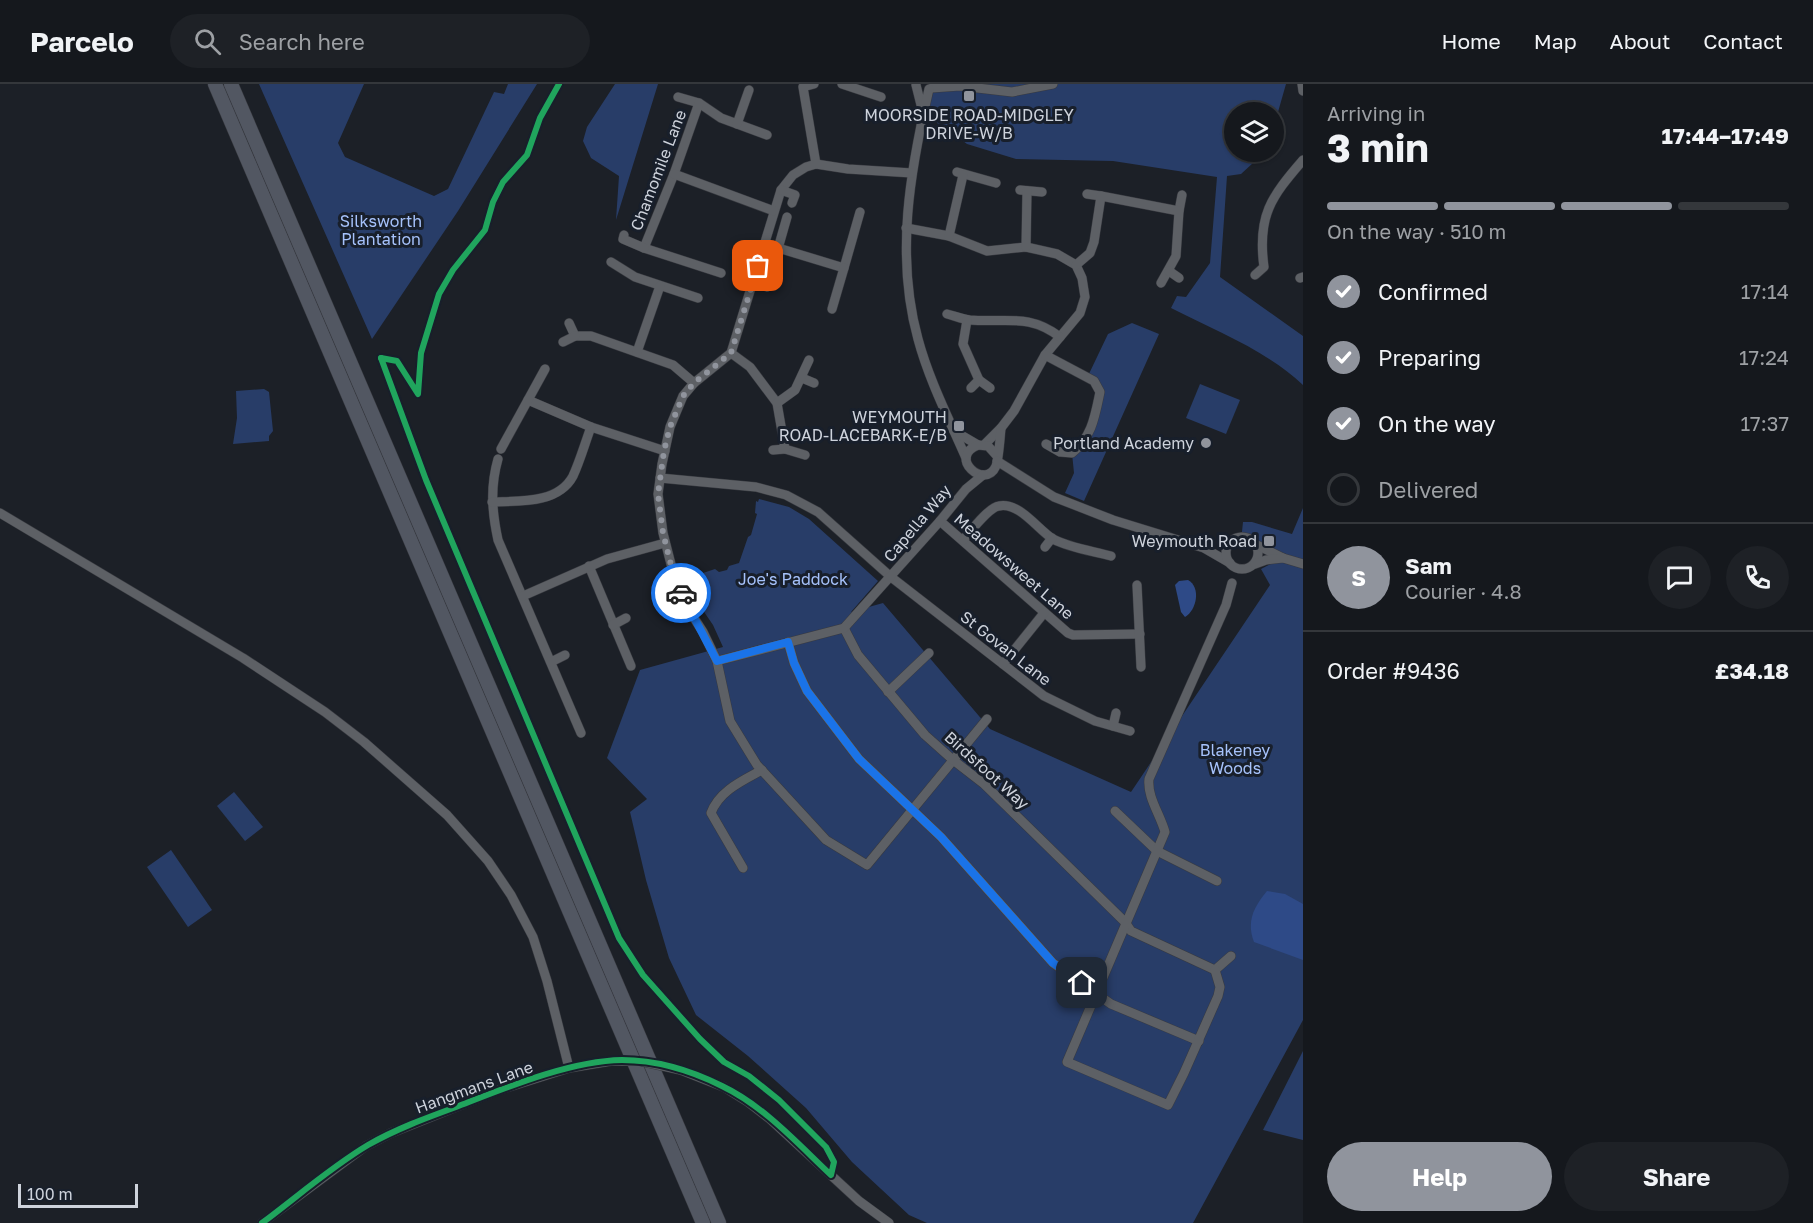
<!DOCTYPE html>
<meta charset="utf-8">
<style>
body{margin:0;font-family:"Golos Text",sans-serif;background:#1e2126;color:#f1f3f6;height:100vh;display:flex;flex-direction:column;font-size:22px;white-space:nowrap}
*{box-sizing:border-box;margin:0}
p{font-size:20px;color:#9da0a4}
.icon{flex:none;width:33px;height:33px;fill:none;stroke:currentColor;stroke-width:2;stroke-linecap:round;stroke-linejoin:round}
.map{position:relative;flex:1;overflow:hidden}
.drawer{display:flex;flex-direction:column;background:#15181d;width:510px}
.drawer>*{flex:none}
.controls{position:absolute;left:1224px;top:18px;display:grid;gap:12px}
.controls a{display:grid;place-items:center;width:60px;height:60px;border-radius:50%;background:#15181d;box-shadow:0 2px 4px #0004,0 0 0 2px #34373b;font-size:30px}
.scale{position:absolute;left:18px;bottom:15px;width:120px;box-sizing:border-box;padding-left:6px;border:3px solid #ced3dc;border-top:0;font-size:16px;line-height:21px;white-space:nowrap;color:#ced3dc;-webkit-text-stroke:4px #181f2b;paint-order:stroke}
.pin{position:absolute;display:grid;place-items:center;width:51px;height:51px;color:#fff;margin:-26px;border-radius:12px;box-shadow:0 3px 9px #0006}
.courier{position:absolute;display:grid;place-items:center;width:60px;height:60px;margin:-30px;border:4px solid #1a73e8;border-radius:50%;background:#fff;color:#222;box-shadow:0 2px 8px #0007}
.head em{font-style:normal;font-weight:700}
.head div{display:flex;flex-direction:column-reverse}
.head{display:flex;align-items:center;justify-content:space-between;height:102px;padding:0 24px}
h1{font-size:39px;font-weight:700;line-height:45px}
.bar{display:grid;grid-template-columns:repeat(4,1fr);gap:9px 6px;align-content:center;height:72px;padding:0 24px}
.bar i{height:8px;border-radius:4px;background:#34373b}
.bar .on{background:#90949d}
.bar p{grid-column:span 4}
.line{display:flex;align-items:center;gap:15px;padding:0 24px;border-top:2px solid #34373b}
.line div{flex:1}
.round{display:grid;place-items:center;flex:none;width:63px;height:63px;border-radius:32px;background:#1e2126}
ol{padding:0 24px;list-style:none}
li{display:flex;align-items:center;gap:18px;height:66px}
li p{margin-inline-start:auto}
li .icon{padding:6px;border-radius:50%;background:#90949d;color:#fff;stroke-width:4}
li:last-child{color:#9da0a4}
li i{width:33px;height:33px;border:3px solid #34373b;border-radius:50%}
.action{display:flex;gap:12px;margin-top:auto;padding:12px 24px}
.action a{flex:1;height:69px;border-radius:36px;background:#90949d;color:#fff;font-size:24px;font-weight:700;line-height:69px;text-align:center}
.action a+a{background:#1e2126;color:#f1f3f6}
header{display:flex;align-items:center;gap:36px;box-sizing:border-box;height:84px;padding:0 30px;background:#15181d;border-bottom:2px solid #34373b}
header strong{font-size:28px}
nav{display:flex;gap:33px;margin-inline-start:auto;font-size:21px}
.search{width:420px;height:54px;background:#1e2126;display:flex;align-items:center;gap:15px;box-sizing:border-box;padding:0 21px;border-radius:33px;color:#9da0a4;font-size:22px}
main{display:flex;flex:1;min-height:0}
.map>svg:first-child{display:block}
</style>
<header>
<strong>Parcelo</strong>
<div class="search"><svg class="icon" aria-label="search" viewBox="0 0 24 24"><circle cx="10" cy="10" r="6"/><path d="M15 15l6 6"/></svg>Search here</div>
<nav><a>Home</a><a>Map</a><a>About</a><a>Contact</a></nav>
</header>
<main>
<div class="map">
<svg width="1303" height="1139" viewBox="0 0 1303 1139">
<rect width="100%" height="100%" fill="#1c2027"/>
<g fill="#283d68">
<polygon points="259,0 364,0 338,59 345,73 434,112 448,105 494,8 504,10 508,0 537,0 458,127 372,255"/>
<polygon points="615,0 658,0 616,136 619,92 591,74 583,57 587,43"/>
<path d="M956,0H1286L1274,42V28H1234V68H1265L1241,90L1227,92L1220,193L1303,252V301C1266,266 1216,247 1171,224L1177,212L1186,213L1210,179L1217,93L1113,77L1016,75L967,60L943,42L923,32L929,5Z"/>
<polygon points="1132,239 1159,250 1084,417 1065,409 1074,389 1072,369 1083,360 1100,308 1087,294 1108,250"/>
<polygon points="1200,300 1240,316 1226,350 1186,334"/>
<polygon points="264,305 269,308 273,347 269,352 269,357 233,360 237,334 236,307"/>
<polygon points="759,415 789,423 809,435 878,497 851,528 883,519 990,645 1131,708 1270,501 1261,485 1282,474 1273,468 1241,457 1243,438 1252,438 1292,450 1303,424 1303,936 1193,1139 927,1139 909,1131 852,1078 806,1024 748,972 696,931 669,874 646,796 630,728 647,715 607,674 640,586 723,563 713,541 696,516 688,494 715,485 719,488 727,486 729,482 739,479 748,453 751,451 757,430 755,429 756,417 758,418"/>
<polygon points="234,708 263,743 245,757 217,722"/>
<polygon points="171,766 212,826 188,843 147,783"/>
<polygon points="1303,967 1303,1056 1263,1046"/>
</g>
<g fill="#2e4a87">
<path d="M1188,496C1201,503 1197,526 1185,533L1181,528L1175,501L1179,497Z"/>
<path d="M1267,807L1285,810L1303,820V876L1254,858C1246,837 1254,823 1267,807Z"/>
</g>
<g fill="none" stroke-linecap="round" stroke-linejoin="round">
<g stroke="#383a40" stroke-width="10">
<g id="minor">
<polyline points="814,0 803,3 816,80"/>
<polyline points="842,0 881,13"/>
<polyline points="1302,0 1303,7"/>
<polyline points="916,1 923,29"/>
<polyline points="932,4 960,2 1012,8 1053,0"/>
<path d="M929,5C910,87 895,172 918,255C929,296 949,335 966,374"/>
<polyline points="678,13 699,19 721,34 767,51"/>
<polyline points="699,19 674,90 644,164 721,189"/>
<polyline points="737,40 749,6"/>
<polyline points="957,88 996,99"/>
<polyline points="912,89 848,85 816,80 806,83 793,91 781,106 731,269 694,299 683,312 670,343 662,380 658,410 663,449 673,488 687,523 703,548 717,577 730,637 757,681 826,756 867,781 987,635"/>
<polyline points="674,90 774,127"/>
<polyline points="781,106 795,111 792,119"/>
<polyline points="1020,106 1042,108"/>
<polyline points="1087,110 1101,112"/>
<polyline points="1179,127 1182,111"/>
<polyline points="906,144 949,152 987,167 1026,163 1057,170 1076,181 1082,194 1085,213 1080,229 1045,271 1014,327 1001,344 984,361"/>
<polyline points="624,151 623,155 644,164"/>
<polyline points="949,152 963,91"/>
<polyline points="765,160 844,184 860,128"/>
<polyline points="1026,163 1027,107"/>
<polyline points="611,178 635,193 698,214"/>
<polyline points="1076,181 1090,169 1094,158 1101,112 1179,127 1176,172 1161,199"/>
<polyline points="1169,187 1179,194"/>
<path d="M1255,191L1264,183C1257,132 1271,113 1303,76"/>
<polyline points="1300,194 1303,193"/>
<polyline points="767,203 787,133"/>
<polyline points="832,225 844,184"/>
<path d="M947,230C955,232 962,235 970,236C1006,239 1029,229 1060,253"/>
<polyline points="967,236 963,260 979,296 971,304"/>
<polyline points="569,239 575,252 591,252 673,281 694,299"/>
<polyline points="563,258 575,252"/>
<polyline points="637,268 660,202"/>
<polyline points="731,269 750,283 777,319 785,365 805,371"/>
<path d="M1045,271L1094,297L1100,308C1095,332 1092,353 1072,369L1060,368L1046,360"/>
<polyline points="802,294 814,299"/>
<polyline points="979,296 990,304"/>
<polyline points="528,316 591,343 665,367"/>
<polyline points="777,319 795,306 809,276"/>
<polyline points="954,347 978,361"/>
<polyline points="501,365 545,285"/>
<polyline points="773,366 785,365"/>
<path d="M997,372L988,362L978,361C947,373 985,407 996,382C999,373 1000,354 1001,344"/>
<path d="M498,375C490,403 492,428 498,456L581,649"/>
<polyline points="997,377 1054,413 1113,436 1204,464 1230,479"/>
<polyline points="660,394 756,403 786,411 818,428 891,493 1044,612 1095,637 1130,647"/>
<path d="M492,418C519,417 558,420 573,392C580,377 585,359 591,343"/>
<polyline points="0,429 243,574 325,628 364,658 447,731 488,777 511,811 533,853 547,897 569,984"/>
<polyline points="940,437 1068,549 1073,551 1140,550"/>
<circle cx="1242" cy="469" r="16"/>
<path d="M963,456C970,448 989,423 999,422C1020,418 1038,446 1053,455C1070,464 1093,467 1111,472"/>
<polyline points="1255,460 1283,474 1303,480"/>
<polyline points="1045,463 1052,454"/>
<polyline points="1255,480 1266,476 1283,474"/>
<polyline points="589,482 631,582"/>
<polyline points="1137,501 1141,583"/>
<polyline points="523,512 607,475 665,459"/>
<polyline points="613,541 626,534"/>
<polyline points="844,544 858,571 925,651 953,676 984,700 1125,838 1131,847 1215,886 1231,872"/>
<polyline points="788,558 794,579 807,607 859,675 941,753 1053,879 1111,920 1199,957"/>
<polyline points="717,577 844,544 940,437 966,405 983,391"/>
<polyline points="551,578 565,571"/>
<polyline points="1003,580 1044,529"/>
<polyline points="888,608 929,569"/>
<polyline points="1113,642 1116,629"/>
<polyline points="1115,727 1157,767 1217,797"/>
<path d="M743,784L711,729C719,707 742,697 762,686"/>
<path d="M1215,886L1220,903L1218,912L1184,989L1168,1021L1067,978L1165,748C1160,730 1147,713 1149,695L1226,521L1232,499"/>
<polyline points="681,986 724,1003 748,1018 770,1035 859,1117 889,1139"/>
<polyline points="262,1139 366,1062 391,1049 496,1007 569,984 611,977"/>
</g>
</g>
<g stroke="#383a40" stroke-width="15">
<g id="highway">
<polyline points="215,0 703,1139"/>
<polyline points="231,0 719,1139"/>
</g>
</g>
<use href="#minor" stroke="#5d6065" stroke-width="9"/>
<use href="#highway" stroke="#525762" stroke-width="14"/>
<g stroke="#383a40" stroke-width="10" stroke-linecap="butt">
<polyline id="minor-bridge" points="611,977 640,977 681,986"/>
</g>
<use href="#minor-bridge" stroke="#5d6065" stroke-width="9"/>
<g stroke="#181f2b" stroke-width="10">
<g id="cycleway">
<polyline points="381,274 397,277 418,310 421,269 439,210 453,186 485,146 493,118 503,98 527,71 540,34 559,0"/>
<path d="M262,1139C297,1113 331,1083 368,1061C396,1045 426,1034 456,1023C505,1004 569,977 622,976C656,976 692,987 722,1002C764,1022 798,1060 831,1091L834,1078L826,1063L779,1016L749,992L724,978L700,955L643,891L619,854L426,396L381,274"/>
</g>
</g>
<use href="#cycleway" stroke="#20a55d" stroke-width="6"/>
</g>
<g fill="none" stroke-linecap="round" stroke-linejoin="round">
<polyline stroke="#90949d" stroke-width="6" stroke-dasharray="0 10.8" points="681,509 673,489 663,449 658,410 664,367 670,343 683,312 694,299 731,269 758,182"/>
<polyline stroke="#1a73e8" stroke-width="8" points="681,509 717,577 788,558 794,579 807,607 859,675 941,753 1053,879 1082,899"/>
</g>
<g fill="#90949d" stroke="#181f2b" stroke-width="2">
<rect x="963" y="6" width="12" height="12" rx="3"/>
<rect x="953" y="336" width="12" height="12" rx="3"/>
<circle cx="1206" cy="359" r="6"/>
<rect x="1263" y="451" width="12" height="12" rx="3"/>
</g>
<g text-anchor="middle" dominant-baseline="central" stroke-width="6" stroke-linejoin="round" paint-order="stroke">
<g font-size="16" fill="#ced3dc" stroke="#181f2b" text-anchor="end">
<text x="969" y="31" text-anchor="middle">MOORSIDE ROAD-MIDGLEY<tspan x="969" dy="18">DRIVE-W/B</tspan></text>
<text x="947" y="333">WEYMOUTH<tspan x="947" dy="18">ROAD-LACEBARK-E/B</tspan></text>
<text x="1194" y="359">Portland Academy</text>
<text x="1257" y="457">Weymouth Road</text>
</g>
<g font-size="16" fill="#ced3dc" stroke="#181f2b">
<text transform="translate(658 86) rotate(-69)">Chamomile Lane</text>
<text transform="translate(917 439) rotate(-50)">Capella Way</text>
<text transform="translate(1014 482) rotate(41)">Meadowsweet Lane</text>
<text transform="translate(1006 564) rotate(38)">St Govan Lane</text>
<text transform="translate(987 686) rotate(42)">Birdsfoot Way</text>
<text transform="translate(474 1003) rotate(-20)">Hangmans Lane</text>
</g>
<g font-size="16" fill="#a6c2fb" stroke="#181f2b">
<text x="381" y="137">Silksworth<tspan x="381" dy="18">Plantation</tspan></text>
<text x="793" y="495">Joe's Paddock</text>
<text x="1235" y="666">Blakeney<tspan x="1235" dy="18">Woods</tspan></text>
</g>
</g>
</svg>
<div class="controls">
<a><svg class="icon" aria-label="layers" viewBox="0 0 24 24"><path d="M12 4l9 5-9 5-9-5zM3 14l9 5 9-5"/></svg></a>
</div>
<div class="scale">100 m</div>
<div class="pin" style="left:758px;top:182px;background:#ea580c"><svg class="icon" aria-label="bag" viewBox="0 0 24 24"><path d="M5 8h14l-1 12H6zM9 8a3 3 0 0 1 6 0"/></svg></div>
<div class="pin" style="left:1082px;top:899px;background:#1f2937"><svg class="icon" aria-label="home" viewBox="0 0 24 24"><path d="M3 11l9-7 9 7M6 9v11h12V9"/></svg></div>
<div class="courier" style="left:681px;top:509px"><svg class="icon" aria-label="car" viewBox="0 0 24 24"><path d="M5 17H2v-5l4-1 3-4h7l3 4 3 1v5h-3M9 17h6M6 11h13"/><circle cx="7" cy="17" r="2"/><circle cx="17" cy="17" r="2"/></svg></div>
</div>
<section class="drawer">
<div class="head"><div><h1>3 min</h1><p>Arriving in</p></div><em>17:44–17:49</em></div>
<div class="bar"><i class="on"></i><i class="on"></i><i class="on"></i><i></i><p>On the way · 510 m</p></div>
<ol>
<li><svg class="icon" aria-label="check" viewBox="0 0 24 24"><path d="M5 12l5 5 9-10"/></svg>Confirmed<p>17:14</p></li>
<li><svg class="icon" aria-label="check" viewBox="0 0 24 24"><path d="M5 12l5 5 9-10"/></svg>Preparing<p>17:24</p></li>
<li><svg class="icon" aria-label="check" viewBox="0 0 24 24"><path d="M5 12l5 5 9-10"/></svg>On the way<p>17:37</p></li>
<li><i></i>Delivered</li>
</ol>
<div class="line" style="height:108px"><b class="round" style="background:#90949d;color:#fff">S</b><div><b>Sam</b><p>Courier · 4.8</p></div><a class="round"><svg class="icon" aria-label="chat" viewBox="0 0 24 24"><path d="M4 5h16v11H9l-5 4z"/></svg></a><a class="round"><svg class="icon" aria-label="phone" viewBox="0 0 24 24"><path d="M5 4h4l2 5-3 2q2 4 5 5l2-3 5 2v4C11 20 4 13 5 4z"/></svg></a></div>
<div class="line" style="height:78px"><div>Order #9436</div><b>£34.18</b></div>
<div class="action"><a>Help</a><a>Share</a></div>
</section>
</main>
